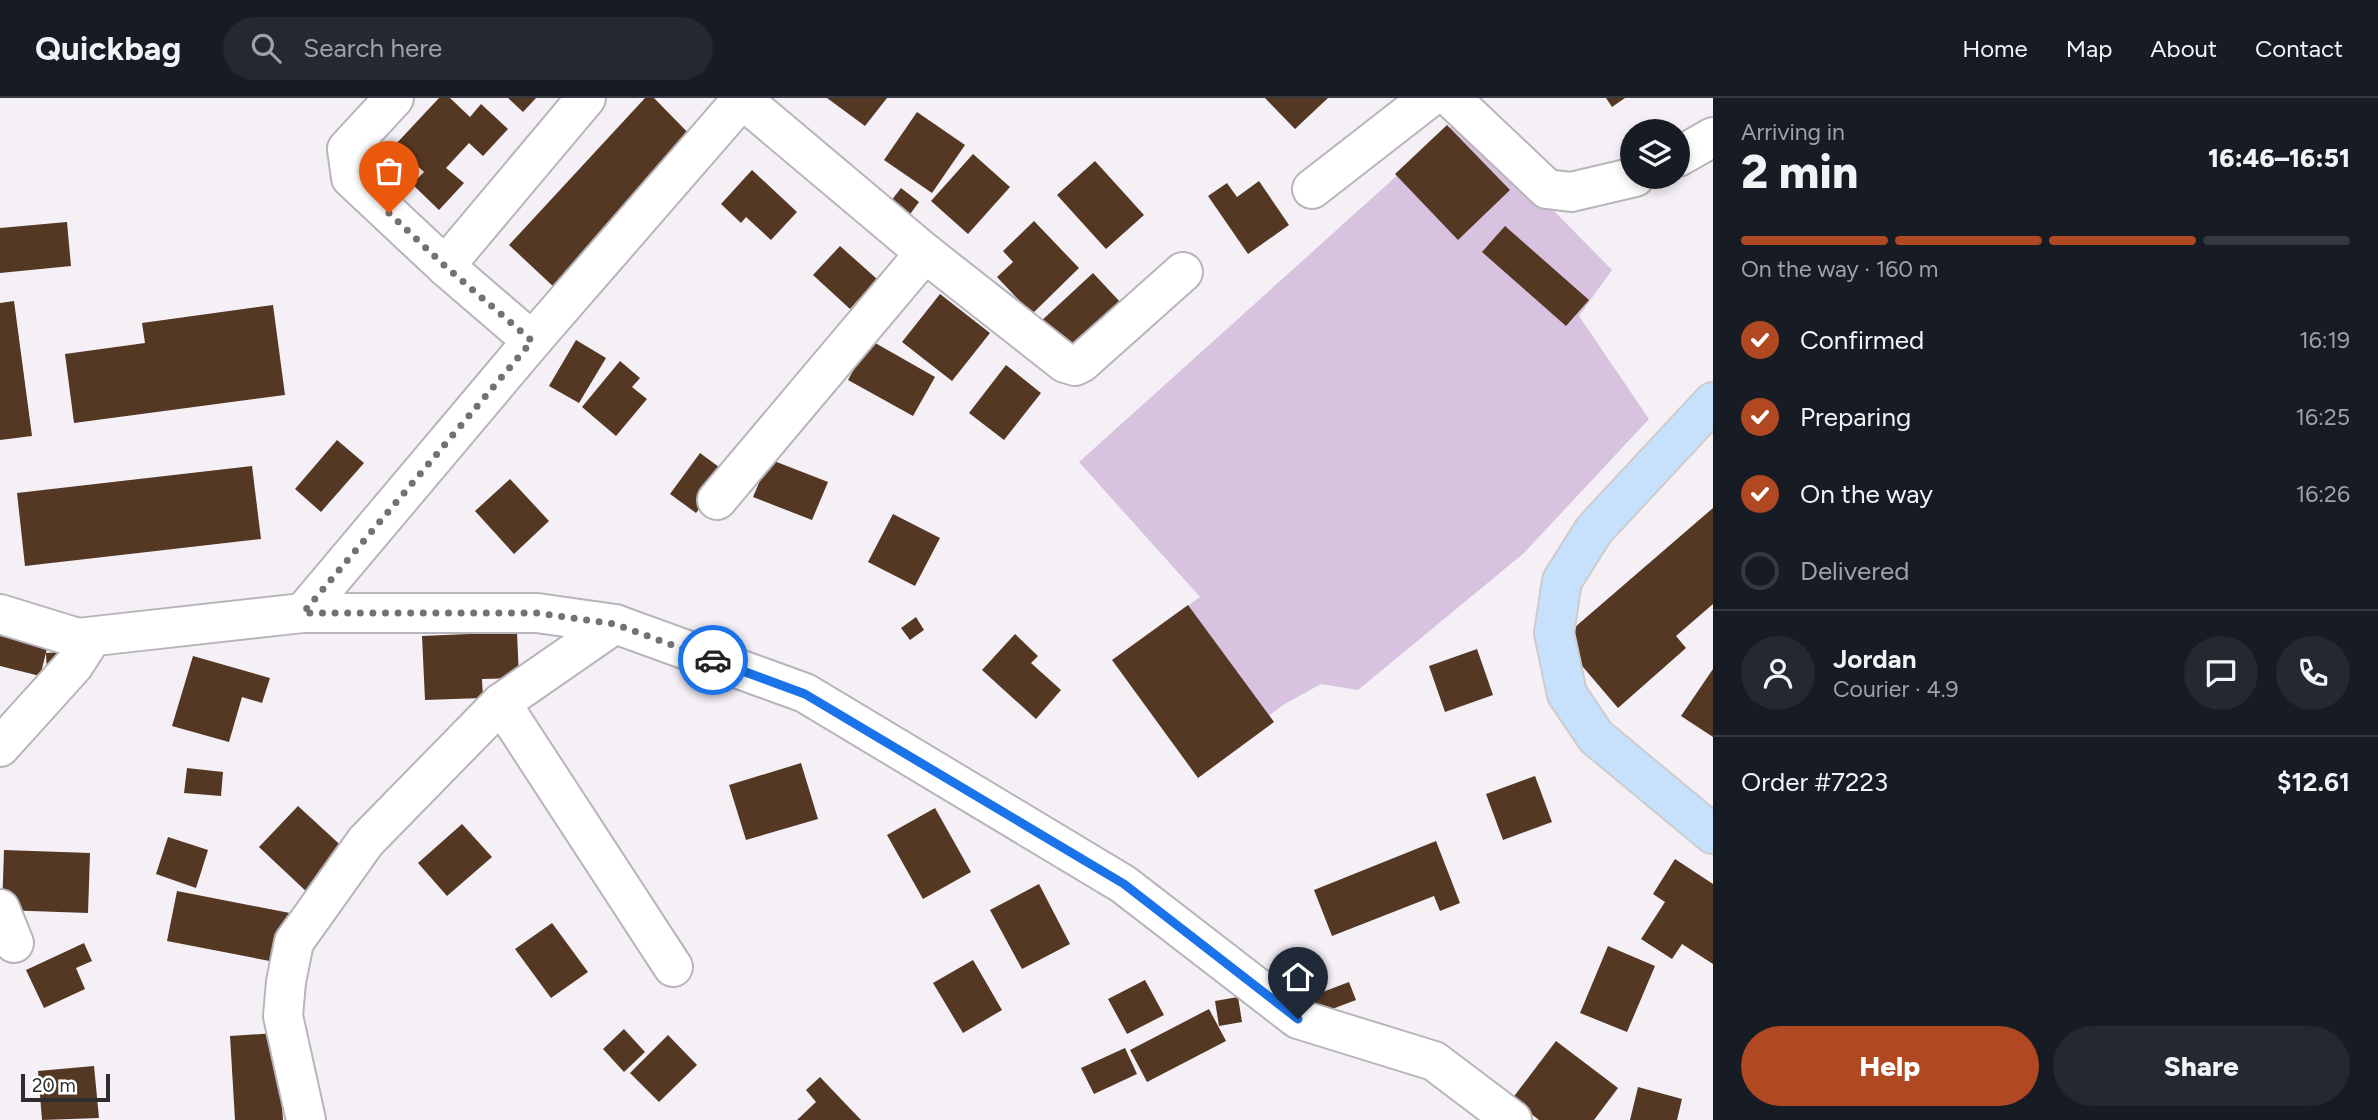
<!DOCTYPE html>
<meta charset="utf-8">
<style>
body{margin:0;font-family:Figtree,sans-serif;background:#242831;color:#f1f3f6;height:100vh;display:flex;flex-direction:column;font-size:26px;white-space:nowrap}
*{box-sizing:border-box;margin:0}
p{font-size:23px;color:#9ea1a6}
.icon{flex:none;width:38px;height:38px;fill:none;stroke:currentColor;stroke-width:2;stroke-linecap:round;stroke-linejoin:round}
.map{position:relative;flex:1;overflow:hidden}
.side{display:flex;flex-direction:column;background:#171b24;width:665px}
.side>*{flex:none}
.buttons{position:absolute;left:1620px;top:21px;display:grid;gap:14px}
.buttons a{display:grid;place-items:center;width:70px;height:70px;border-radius:50%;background:#171b24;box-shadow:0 4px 10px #0003;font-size:35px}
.scale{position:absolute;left:21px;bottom:18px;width:89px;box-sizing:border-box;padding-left:7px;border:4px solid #2d2c2e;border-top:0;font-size:19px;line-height:24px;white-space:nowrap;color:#2d2c2e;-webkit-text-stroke:5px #fff;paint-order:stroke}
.pin{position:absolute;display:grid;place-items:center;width:60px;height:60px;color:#fff;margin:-72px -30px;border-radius:50% 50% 50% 0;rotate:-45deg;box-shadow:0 0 7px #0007}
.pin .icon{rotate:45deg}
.courier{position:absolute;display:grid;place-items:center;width:70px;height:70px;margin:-35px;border:5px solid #1a73e8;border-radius:50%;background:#fff;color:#222;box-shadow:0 2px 9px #0007}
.headline em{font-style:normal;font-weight:800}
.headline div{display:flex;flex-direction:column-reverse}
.headline{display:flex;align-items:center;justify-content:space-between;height:119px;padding:0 28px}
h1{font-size:46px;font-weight:800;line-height:52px}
.bar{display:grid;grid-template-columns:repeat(4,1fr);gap:10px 7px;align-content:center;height:84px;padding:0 28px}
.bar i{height:9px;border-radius:5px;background:#363941}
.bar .current{background:#b04921}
.bar p{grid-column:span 4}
.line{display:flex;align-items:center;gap:18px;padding:0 28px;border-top:2px solid #363941}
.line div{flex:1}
.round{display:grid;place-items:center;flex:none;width:74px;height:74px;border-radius:37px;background:#242831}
ol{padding:0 28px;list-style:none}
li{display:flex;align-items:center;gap:21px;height:77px}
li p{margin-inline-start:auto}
li .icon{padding:7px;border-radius:50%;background:#b04921;color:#fff;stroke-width:4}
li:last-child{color:#9ea1a6}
li i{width:38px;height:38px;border:4px solid #363941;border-radius:50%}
.action{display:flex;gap:14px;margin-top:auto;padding:14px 28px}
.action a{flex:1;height:80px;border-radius:42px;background:#b04921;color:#fff;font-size:28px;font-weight:800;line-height:80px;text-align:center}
.action a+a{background:#242831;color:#f1f3f6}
header{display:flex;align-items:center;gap:42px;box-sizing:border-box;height:98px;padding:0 35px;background:#171b24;border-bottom:2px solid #363941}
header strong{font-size:33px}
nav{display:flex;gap:38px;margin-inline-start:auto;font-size:24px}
.search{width:490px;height:63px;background:#242831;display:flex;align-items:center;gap:18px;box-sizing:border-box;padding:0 24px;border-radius:38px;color:#9ea1a6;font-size:26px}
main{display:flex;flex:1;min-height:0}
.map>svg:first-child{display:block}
</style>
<header>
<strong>Quickbag</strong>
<div class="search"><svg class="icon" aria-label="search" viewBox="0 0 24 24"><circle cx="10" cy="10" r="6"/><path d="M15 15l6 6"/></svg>Search here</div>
<nav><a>Home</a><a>Map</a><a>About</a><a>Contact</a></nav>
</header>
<main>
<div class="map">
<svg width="1713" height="1022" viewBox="0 0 1713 1022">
<rect width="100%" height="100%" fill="#f4f0f6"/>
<polygon fill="#d7c3e0" points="1462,19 1612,172 1579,218 1649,321 1524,455 1358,592 1321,586 1283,607 1209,664 1124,554 1200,499 1079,364"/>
<g fill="#543823">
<polygon points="439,0 450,0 470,19 481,6 508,31 483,58 469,45 446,70 464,85 439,112 412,86 424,74 395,47"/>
<polygon points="508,0 536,0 523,14"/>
<polygon points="645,0 654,0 701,48 556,191 509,147"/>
<polygon points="827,0 887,0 865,28"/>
<polygon points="1265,0 1328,0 1295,31"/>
<polygon points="1606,0 1625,0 1612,9"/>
<polygon points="917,14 965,47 932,95 884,62"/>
<polygon points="1447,27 1510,92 1458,142 1395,76"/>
<polygon points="973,56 1010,89 968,136 931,103"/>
<polygon points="1095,63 1144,117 1106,151 1057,97"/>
<polygon points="752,72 797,114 771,142 746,119 741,125 721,106"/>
<polygon points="1259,83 1289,127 1248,156 1208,98 1227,85 1237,99"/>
<polygon points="901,90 919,104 902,127 884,112"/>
<polygon points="1034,123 1079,170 1032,216 997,179 1013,164 1003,153"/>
<polygon points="67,124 71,168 0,175 0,130"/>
<polygon points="1505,128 1589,202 1566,228 1482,154"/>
<polygon points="840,148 877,181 850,211 813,177"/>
<polygon points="1093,175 1122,206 1068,256 1039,225"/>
<polygon points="940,196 990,235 952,283 902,244"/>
<polygon points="14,203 32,338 0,342 0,205"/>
<polygon points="273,207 285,297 74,325 65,256 145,245 142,225"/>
<polygon points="576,242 606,260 579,305 549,288"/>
<polygon points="870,242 935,279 913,318 848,282"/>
<polygon points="620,263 640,280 632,289 647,301 616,338 582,309"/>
<polygon points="1006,267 1041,295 1004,342 969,315"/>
<polygon points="337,342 364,365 321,414 295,391"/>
<polygon points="700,355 727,375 696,415 670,396"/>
<polygon points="769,361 828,384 812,422 753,399"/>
<polygon points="252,368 261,441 25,468 17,395"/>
<polygon points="510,381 549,423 514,456 475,413"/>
<polygon points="1713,410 1713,506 1676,538 1686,550 1618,610 1560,542"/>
<polygon points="893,416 940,440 915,488 868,464"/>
<polygon points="1188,507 1274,624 1198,680 1112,562"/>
<polygon points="916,519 924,532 910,542 901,530"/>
<polygon points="517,534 519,580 482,581 483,600 425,602 422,538"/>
<polygon points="1015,536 1038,558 1031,565 1061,592 1036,621 982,572"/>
<polygon points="0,538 47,550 46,555 61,554 47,577 46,555 40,578 0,568"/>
<polygon points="1477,551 1493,597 1445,614 1429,568"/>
<polygon points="193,558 270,580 262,605 242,599 229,644 172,628"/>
<polygon points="1713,571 1713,639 1681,618"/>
<polygon points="801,665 818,721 746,742 729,687"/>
<polygon points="187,670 223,674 221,698 184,695"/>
<polygon points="1535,678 1552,724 1503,742 1486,696"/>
<polygon points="298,708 348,754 309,796 259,749"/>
<polygon points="935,710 971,774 923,801 887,737"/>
<polygon points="462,726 492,759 447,798 418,765"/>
<polygon points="168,739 208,752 196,790 156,776"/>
<polygon points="1436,743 1460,805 1440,813 1434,798 1332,838 1314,792"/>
<polygon points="4,752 90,755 88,815 2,812"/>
<polygon points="1675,761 1713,786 1713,866 1682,846 1672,861 1641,841 1665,804 1653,796"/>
<polygon points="1039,786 1070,846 1022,871 990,812"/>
<polygon points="177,793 290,815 280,865 167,843"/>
<polygon points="552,825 588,874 551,900 515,851"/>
<polygon points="84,845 92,863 76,870 85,891 44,910 26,872"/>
<polygon points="1608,848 1655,868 1627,934 1580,915"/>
<polygon points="973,862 1002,912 963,935 933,885"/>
<polygon points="1145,882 1164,917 1127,936 1108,901"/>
<polygon points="1349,884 1356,902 1319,916 1312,898"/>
<polygon points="1238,899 1242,924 1219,928 1215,903"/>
<polygon points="1209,911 1226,943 1147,984 1130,952"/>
<polygon points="624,931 645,954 624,974 603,951"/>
<polygon points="277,935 283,1022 235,1022 230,938"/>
<polygon points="668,937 697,967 659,1004 630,975"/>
<polygon points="1556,943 1618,990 1594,1022 1539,1022 1512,1001"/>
<polygon points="1125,950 1137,976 1094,996 1081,970"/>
<polygon points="94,968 99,1020 42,1022 38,973"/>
<polygon points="820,979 861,1022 797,1022 816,1004 806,992"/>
<polygon points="1638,989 1682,1001 1677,1022 1630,1022"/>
</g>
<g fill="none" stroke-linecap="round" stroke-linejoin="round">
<g stroke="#b8b5ba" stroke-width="42">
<g id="minor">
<polyline points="394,0 347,51 351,80 445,168 532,243"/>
<polyline points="1451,0 1547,91 1571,94 1635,79"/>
<polyline points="742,1 925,155 1065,265 1075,268 1081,265 1183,174"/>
<polyline points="1678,59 1713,39"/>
<polyline points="1312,91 1429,0"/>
<polyline points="445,168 586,0"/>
<polyline points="717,402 925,155"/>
<polyline points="303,515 532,243 743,0"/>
<polyline points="0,516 78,540 303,515 537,515 615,526 805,595 1123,786 1298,921 1434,963 1512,1022"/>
<polyline points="501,605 673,869"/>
<polyline points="0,649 74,567 92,539"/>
<polyline points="0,811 14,845"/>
<polyline points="306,1022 283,918 286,884 294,844 366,743 501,605 615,526"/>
</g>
</g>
<g stroke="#cdcccd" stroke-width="42">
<polyline id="major" points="1713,304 1594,432 1562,483 1554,535 1567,596 1596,639 1713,736"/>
</g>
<use href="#minor" stroke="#fff" stroke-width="38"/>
<use href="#major" stroke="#c7e0fb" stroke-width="38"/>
</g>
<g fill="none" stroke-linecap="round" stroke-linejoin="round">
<polyline stroke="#737174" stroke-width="7" stroke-dasharray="0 12.6" points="389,115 444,167 532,243 303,515 537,515 615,526 713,562"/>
<polyline stroke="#1a73e8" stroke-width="9" points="713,562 805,596 1124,786 1298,921"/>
</g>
</svg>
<div class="buttons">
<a><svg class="icon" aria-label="layers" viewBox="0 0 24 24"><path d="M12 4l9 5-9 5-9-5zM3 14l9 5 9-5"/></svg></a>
</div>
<div class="scale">20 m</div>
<div class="pin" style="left:389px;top:115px;background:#ea580c"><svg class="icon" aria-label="bag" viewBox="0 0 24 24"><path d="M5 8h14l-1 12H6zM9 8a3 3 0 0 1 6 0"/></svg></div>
<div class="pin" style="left:1298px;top:921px;background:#1f2937"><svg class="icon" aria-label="home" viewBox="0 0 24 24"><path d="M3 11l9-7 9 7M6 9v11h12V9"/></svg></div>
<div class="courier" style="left:713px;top:562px"><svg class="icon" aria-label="car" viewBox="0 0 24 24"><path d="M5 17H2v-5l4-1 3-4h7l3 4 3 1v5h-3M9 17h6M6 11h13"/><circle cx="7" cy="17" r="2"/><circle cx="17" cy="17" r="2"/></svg></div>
</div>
<section class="side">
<div class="headline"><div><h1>2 min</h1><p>Arriving in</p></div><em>16:46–16:51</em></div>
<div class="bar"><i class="current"></i><i class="current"></i><i class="current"></i><i></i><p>On the way · 160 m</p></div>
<ol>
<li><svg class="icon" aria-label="check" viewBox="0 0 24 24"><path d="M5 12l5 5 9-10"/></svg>Confirmed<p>16:19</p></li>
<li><svg class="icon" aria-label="check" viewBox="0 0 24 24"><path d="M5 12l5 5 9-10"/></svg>Preparing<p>16:25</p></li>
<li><svg class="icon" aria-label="check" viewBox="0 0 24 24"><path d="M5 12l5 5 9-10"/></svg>On the way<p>16:26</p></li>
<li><i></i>Delivered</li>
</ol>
<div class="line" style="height:126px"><a class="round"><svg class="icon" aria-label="person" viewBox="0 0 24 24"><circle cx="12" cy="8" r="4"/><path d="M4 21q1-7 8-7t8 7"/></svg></a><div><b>Jordan</b><p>Courier · 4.9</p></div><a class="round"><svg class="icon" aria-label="chat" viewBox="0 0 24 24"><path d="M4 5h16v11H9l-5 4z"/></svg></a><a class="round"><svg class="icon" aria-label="phone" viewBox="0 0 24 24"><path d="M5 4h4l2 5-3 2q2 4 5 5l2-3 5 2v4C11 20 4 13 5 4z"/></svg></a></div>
<div class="line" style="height:91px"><div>Order #7223</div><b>$12.61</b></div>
<div class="action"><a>Help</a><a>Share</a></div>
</section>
</main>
